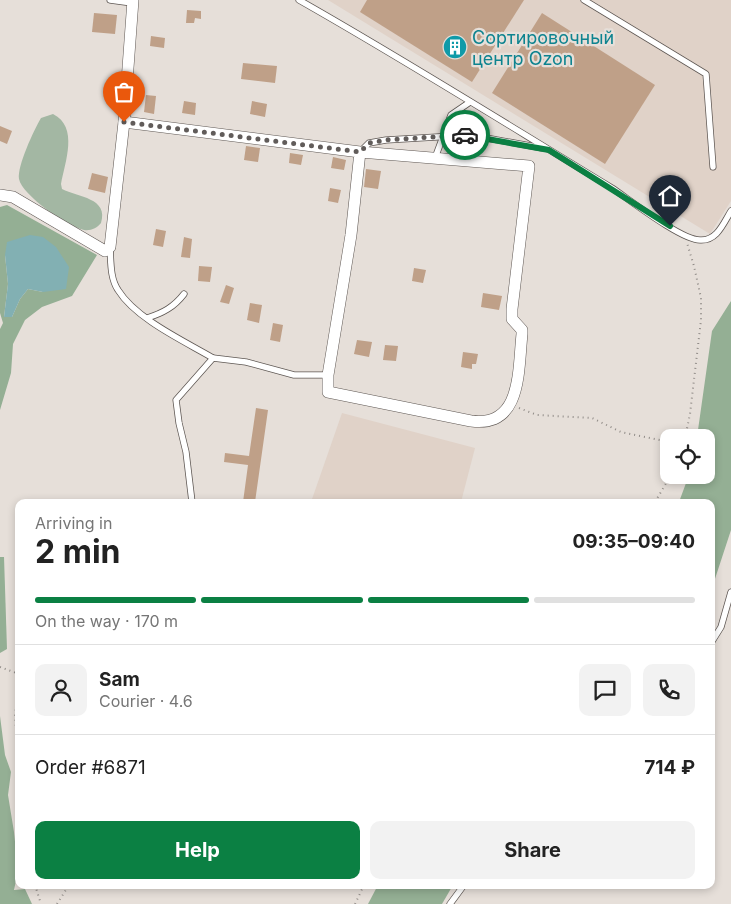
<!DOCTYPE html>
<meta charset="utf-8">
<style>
body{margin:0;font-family:Inter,sans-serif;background:#f2f2f2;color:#222;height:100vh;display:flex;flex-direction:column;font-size:19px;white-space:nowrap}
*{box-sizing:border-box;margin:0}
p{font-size:16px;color:#767676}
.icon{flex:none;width:28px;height:28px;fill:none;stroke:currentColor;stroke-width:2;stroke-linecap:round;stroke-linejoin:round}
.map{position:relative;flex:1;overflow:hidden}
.panel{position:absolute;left:15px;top:499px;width:700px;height:390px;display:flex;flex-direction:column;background:#fff;border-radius:10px;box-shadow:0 2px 8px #0003}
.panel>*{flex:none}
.buttons{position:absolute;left:660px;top:429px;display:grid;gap:10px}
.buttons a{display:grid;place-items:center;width:55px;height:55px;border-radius:10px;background:#fff;box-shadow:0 2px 8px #0003;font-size:25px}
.pin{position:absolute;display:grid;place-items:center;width:42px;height:42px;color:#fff;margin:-51px -21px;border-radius:50% 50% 50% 0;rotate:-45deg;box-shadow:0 0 5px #0007}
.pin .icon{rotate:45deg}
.courier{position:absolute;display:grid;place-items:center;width:50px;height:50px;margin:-25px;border:4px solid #0b8043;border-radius:50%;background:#fff;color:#222;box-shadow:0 1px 6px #0007}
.head em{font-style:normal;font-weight:700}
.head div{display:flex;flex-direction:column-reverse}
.head{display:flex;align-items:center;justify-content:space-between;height:85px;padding:0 20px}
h1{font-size:32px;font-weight:700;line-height:38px}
.bar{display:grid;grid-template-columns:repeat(4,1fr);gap:8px 5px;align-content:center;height:60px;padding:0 20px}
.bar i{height:6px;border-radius:4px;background:#e0e0e0}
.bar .current{background:#0b8043}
.bar p{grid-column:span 4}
.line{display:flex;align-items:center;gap:12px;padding:0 20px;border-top:1px solid #e0e0e0}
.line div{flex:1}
.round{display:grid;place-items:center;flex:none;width:52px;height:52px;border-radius:10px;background:#f2f2f2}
.action{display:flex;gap:10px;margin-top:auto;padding:10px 20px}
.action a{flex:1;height:58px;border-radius:10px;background:#0b8043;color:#fff;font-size:20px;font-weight:700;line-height:58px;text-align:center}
.action a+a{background:#f2f2f2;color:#222}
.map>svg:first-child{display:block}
</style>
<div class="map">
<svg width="731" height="904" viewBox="0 0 731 904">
<rect width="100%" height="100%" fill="#e6dfd9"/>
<g fill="#e0d2c8">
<polygon points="328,0 731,0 731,201 710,234"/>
<polygon points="342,413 475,448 461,502 311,502"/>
</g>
<path fill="#a3b7a3" d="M53,114C79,127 65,162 61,184L62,189C78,197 109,198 101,223C97,228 91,231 84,230C68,227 22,195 19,179C17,166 34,130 41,118Z"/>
<g fill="#94af94" fill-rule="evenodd">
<path d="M7,205L97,255L72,296L42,307L25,320L13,344L11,373L0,410V329L3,323L0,313V207ZM5,255L43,292L28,289L20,299L12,317H4L8,284Z"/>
<polygon points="731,301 731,530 711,591 711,502 679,502 689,475 706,475 706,438 697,437 712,331"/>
<polygon points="0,557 4,557 7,649 0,653"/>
<polygon points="0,716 5,755 11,772 8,795 14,832 18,871 14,890 25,889 32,904 0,904"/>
<polygon points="378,885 453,885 442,904 368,904"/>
</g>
<polygon fill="#82b0b3" points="30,235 43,237 56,247 69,267 66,289 43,292 28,289 20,299 12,317 4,317 8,284 5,255 7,242"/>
<g fill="#bfa088">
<polygon points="367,0 524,0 472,82 360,12"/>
<polygon points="187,10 201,11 201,19 195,18 194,23 186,23"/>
<polygon points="94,13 117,15 115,34 92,32"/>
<polygon points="542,13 655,85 605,164 492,93"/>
<polygon points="151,36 165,38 164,48 150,46"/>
<polygon points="243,63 277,66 275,83 241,79"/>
<polygon points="146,95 156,96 154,114 144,112"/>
<polygon points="184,101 196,103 195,115 182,113"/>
<polygon points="252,101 267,104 265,117 250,114"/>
<polygon points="0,126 12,131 7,144 0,141"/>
<polygon points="246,146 260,148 258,162 244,160"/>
<polygon points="290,153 303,155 301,165 289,163"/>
<polygon points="333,157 346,160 344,170 331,168"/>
<polygon points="366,169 381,171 378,189 364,187"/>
<polygon points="92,173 108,177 105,193 88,189"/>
<polygon points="330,188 341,190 338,203 328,201"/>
<polygon points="156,229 166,231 163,247 153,245"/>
<polygon points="184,237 192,239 190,258 181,257"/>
<polygon points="199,266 212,267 210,282 198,281"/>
<polygon points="414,268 426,270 423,283 412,281"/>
<polygon points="226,285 234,288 229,304 220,302"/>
<polygon points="483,293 502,296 499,310 481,307"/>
<polygon points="250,303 262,305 259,323 247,320"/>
<polygon points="273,323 283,325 280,342 270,340"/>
<polygon points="357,340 372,342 369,357 354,354"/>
<polygon points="385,345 398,346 396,361 383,360"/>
<polygon points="463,352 478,354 476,364 472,364 472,369 461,367"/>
<polygon points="256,408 268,410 255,502 243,502 248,465 224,462 225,453 249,456"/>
</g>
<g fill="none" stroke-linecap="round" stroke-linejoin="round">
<g stroke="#5e5753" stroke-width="7">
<g id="service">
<polyline points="110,0 132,3"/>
<path d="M299,0C405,60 508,125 612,188C630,200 681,240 700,240C717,241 723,224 731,211"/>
<polyline points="584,0 706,74 713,167"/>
<polyline points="361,151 369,143 386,140 470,135 542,148"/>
<polyline points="435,158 451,115 470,102"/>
<path d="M110,248C111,262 110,278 118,290C136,319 184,341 213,358L176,400L179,423L186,452L192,502"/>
<path d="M147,318C163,313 174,307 184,294"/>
<polyline points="213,358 246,362 294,375 328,375"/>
<polyline points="711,643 721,627 731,592"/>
<polyline points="450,904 464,885"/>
</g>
</g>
<g stroke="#5e5753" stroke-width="12">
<g id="minor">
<path d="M124,122L360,152L529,166L512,309V319L522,330V334C518,371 522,428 471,421L328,392V375L351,235L360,152"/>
<polyline points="0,195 13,197 105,251 110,247 124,122 133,0"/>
</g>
</g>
<g stroke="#918c88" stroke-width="2" stroke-dasharray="1 4" stroke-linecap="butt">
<polyline points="519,408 537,415 592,418 621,432 669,442"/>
<polyline points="685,438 690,414 701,320 701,298 694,266 687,243"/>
<polyline points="655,502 671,475"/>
<polyline points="0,667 19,674"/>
<polyline points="19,690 15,714 19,779"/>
<polyline points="35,885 41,904"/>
<polyline points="57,904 69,885"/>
<polyline points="355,904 364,885"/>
</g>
<use href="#service" stroke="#fff" stroke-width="5.5"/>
<use href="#minor" stroke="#fff" stroke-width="11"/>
</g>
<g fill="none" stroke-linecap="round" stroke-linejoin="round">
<polyline stroke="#615c5a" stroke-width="5" stroke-dasharray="0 9" points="124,122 360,152 369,143 386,140 465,135"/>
<polyline stroke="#0b8043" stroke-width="6" points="465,135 549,150 670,226"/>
</g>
<defs>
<g id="building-disc" transform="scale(1.25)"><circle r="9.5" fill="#0f9aa8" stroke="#e6dfd9"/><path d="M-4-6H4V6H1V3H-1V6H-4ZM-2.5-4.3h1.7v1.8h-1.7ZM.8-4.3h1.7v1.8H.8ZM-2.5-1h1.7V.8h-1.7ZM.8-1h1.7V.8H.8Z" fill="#fff"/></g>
</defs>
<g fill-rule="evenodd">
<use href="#building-disc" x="455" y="47"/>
</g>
<g text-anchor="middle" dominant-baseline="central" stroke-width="4.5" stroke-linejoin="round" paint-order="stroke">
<g font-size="18" fill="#0d838f" stroke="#e6dfd9" text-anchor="start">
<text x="472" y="37">Сортировочный<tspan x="472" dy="21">центр Ozon</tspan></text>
</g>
</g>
</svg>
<div class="buttons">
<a><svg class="icon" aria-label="locate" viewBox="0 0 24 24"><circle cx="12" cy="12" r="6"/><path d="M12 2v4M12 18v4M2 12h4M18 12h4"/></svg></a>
</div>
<div class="pin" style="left:124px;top:122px;background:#ea580c"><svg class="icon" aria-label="bag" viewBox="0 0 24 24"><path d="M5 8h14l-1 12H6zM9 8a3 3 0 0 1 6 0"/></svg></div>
<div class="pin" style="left:670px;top:226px;background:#1f2937"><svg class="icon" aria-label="home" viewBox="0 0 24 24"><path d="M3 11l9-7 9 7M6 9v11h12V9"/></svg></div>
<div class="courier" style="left:465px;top:135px"><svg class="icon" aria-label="car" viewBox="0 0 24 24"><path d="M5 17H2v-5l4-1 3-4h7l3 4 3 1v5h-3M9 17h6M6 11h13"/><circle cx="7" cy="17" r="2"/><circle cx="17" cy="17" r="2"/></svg></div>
<section class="panel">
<div class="head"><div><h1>2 min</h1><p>Arriving in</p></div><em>09:35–09:40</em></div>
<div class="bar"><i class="current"></i><i class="current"></i><i class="current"></i><i></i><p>On the way · 170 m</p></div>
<div class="line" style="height:90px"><a class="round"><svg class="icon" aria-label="person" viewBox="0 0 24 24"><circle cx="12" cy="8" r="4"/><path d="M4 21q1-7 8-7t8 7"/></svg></a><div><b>Sam</b><p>Courier · 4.6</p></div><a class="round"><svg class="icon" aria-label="chat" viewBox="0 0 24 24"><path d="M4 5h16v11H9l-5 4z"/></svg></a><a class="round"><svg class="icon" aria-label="phone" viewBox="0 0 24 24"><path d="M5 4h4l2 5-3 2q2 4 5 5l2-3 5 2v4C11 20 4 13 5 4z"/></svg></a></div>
<div class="line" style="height:65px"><div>Order #6871</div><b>714 ₽</b></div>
<div class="action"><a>Help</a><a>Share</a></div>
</section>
</div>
